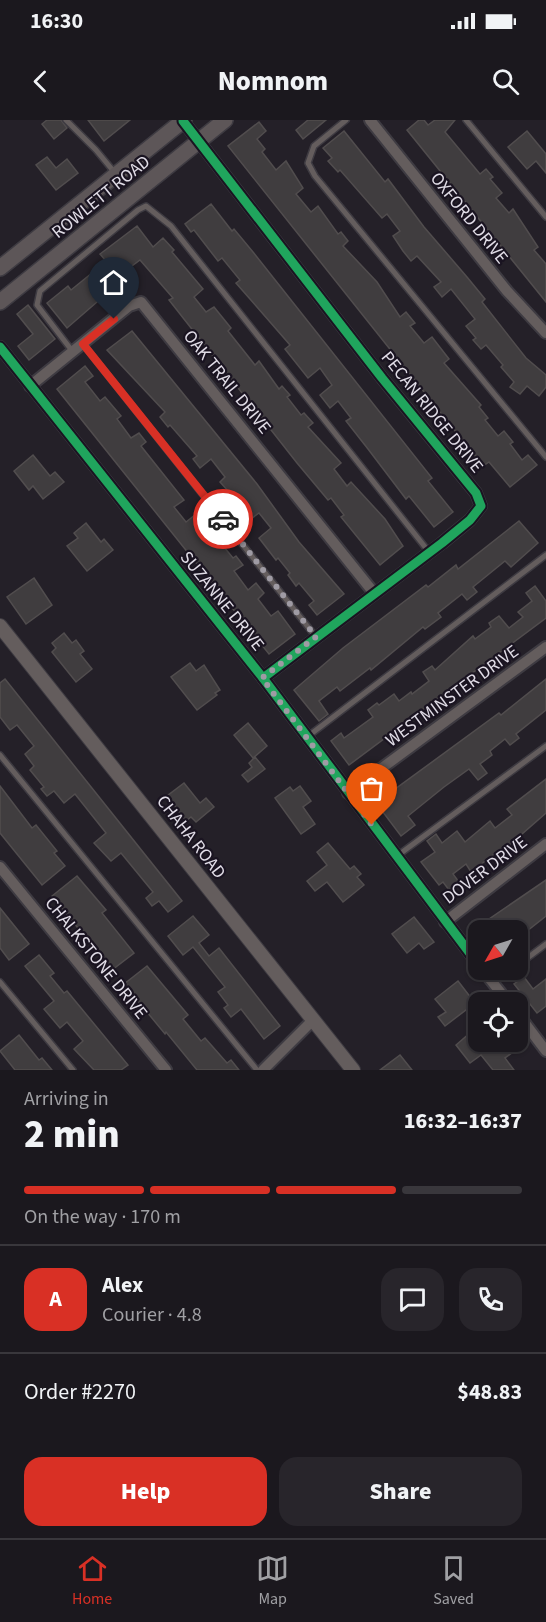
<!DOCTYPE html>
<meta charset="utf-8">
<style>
body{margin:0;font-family:"Source Sans 3",sans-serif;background:#28252b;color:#f1f3f6;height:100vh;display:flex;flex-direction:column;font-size:22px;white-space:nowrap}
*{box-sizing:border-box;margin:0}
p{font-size:20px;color:#a0a0a4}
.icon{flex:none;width:33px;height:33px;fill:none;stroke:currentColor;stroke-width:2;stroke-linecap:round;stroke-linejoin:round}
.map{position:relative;height:950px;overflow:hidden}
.side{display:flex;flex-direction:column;background:#1b181e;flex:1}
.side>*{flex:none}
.needle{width:39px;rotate:231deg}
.controls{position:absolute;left:468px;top:800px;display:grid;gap:12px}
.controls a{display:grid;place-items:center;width:60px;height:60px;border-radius:12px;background:#1b181e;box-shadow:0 2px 4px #0004,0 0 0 2px #39373c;font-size:30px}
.pin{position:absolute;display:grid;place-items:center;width:51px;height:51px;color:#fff;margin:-62px -26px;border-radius:50% 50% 50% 0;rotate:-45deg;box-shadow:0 0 6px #0007}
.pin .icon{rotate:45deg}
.courier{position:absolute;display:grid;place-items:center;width:60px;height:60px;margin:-30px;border:4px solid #d93025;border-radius:50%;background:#fff;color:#222;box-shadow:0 2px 8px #0007}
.head em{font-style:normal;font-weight:800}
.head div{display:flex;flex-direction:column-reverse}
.head{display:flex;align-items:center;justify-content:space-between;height:102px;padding:0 24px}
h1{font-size:39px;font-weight:800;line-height:45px}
.bar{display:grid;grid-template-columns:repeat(4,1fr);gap:9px 6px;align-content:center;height:72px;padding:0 24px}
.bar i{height:8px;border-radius:4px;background:#39373c}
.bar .on{background:#d93025}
.bar p{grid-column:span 4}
.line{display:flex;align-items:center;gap:15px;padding:0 24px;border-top:2px solid #39373c}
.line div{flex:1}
.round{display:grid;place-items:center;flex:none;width:63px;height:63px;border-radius:18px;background:#28252b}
.primary-button{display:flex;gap:12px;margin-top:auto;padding:12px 24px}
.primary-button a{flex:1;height:69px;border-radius:18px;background:#d93025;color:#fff;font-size:24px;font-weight:800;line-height:69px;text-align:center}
.primary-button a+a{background:#28252b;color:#f1f3f6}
.status{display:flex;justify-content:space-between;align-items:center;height:42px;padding:0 30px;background:#1b181e;direction:ltr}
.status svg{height:16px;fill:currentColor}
header{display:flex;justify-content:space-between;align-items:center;height:78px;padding:0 24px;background:#1b181e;font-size:27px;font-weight:800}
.dock{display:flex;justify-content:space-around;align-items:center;height:84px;border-top:2px solid #39373c;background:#1b181e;font-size:16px;color:#a0a0a4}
.dock a{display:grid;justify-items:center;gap:3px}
.dock .on{color:#d93025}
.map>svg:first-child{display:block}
</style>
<div class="status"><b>16:30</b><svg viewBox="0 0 49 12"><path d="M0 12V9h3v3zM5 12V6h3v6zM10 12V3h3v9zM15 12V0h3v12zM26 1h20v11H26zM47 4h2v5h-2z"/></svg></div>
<header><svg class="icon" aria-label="back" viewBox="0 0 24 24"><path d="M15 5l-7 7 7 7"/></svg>Nomnom<svg class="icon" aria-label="search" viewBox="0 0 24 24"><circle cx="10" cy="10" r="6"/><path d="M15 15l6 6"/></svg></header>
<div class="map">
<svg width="546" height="950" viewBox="0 0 546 950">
<rect width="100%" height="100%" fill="#242028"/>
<g fill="#403d3f" stroke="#514d4e" stroke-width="1.5">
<polygon points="47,0 61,0 67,8 54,19 42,4"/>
<polygon points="88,0 130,0 104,21"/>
<polygon points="308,0 326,0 303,19 296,10"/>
<polygon points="419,0 424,0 428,5 435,0 455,0 445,12 480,54 486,49 493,57 490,59 502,73 496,78 509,93 513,89 538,127 534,130 546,144 546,182 407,10"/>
<polygon points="259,2 266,11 257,19 265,29 262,32 276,50 286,41 303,68 296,74 311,92 318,86 338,114 341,112 348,121 343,126 377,162 400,197 406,192 415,203 410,206 424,223 432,217 449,239 444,243 481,285 479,287 488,298 485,300 498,316 504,311 513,322 510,324 522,340 528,335 537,345 510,367 489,342 483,346 228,26"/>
<polygon points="344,11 385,62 388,59 424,107 467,157 485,179 482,182 526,238 546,255 546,267 539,276 527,266 520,274 510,267 514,262 501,247 503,245 486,225 481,229 473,220 476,218 466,206 475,199 451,169 442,177 434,167 441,162 417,136 411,141 403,131 393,116 400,111 387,94 382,98 340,50 338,52 328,41 332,38 323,28"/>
<polygon points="527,11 546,34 546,53 536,41 527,49 508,27"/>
<polygon points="47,37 56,48 67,39 78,53 56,70 36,45"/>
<polygon points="211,84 232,111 234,109 253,132 432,358 428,361 453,392 434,407 409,376 406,379 368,329 346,301 351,298 338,281 330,288 320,275 332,265 320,248 308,258 285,229 290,225 236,163 240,160 222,138 218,141 194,110 191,112 185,104"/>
<polygon points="137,106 153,127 163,118 174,130 172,132 203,169 194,177 206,192 214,187 231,208 228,211 255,245 259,241 279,269 282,266 290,275 287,277 301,295 304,293 313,303 308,307 341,343 334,349 347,366 351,362 385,399 403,426 380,445 341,397 344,395 331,378 328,380 297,343 169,180 173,178 140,140 108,164 112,169 67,208 47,183 68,166 71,170 103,144 106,141 100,134"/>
<polygon points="28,185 55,219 29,240 18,226 33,214 17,194"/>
<polygon points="132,211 257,364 299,422 344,474 317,495 309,485 314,481 299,463 296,466 288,455 290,453 278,438 276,440 259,418 271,408 259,393 244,404 223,378 229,372 220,362 225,357 211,339 200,348 193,339 197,336 170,305 168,307 160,297 165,292 107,230"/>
<polygon points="85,246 93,256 85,262 100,281 105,277 121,296 117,299 131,318 139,313 146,322 141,326 184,380 174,387 186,402 200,391 210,403 207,406 233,438 236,436 243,445 234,451 248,470 256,463 264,473 258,479 271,496 278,491 295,514 269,534 57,269"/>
<polygon points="33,335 50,356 55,352 64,362 43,379 33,366 29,370 14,351"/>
<polygon points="519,401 538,423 511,447 505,441 473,467 477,472 467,480 462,474 438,493 441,497 425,509 423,507 371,550 370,548 340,571 337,567 319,581 328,594 319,601 294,570 343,528 426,465 428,467 456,445 458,449"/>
<polygon points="86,403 101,422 104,419 113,430 87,451 67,426 78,418 74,413"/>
<polygon points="34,458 52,485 26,504 7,477"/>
<polygon points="535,466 546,481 546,498 349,645 331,621 341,613 344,618 373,597 368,590 377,583 379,585 394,574 399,581 411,572 412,574 429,561 423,552 432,546 435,550 473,516 475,519 491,507 489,503 499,496 509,508 523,497 518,492 532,481 526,473"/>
<polygon points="64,513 72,523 76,520 84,531 80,534 92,549 76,562 52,532 56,528 52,523"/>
<polygon points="190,543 196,551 204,545 220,570 215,573 217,575 197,590 171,557"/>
<polygon points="5,559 182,781 168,792 159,781 152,786 146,778 153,772 121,733 111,741 94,723 106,713 75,674 64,683 54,671 47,676 41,669 44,667 30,650 34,646 25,634 34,626 17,605 10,610 0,597 0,563"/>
<polygon points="546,559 546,590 516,614 519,618 510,625 505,619 490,631 492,635 480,644 487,653 478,660 469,649 444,667 408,696 415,705 401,716 376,683 499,593 501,595"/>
<polygon points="248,603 267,626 253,638 234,615"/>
<polygon points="255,637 265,649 248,662 242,655 252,647 249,643"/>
<polygon points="546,659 546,693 499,734 497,732 471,752 466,744 453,754 459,762 449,770 443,762 439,765 421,742 435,732 427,721 436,714 442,723 457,711 465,722 490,701 495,708 512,695 507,689"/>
<polygon points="184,663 200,683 206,678 214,687 196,702 191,697 186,701 167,676"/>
<polygon points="0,666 32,708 36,705 57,731 54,733 65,746 42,765 0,713"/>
<polygon points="300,666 311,681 303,687 315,704 301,714 275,678 290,667 293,671"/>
<polygon points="328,723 350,749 354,746 361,754 357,757 364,765 343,782 327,762 315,771 307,761 327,745 317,732"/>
<polygon points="77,756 106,790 102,793 134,833 112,850 52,776"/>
<polygon points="546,760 546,796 522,815 518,810 473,810"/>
<polygon points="0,788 29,824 9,840 0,828"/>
<polygon points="193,796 209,815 199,823 209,836 219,828 280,906 264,919 241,889 231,897 224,888 228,885 218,872 225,867 193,827 183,835 168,816"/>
<polygon points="414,797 434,822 424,829 419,823 407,833 392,814"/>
<polygon points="39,835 54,853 50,856 64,873 67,871 128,945 121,950 94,950 74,929 83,921 67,902 60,908 44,889 54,881 25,846"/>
<polygon points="147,846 188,895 183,899 201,921 205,918 227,943 231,940 239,950 197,950 166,912 165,914 124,864"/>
<polygon points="524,857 533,869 546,859 546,886 537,893 514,864"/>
<polygon points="458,861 475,883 445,906 438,897 446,892 435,879"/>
<polygon points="478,906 478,921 505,921 513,932 505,938 514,950 493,950 481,935 470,943 456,925"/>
<polygon points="19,915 39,940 42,938 52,950 15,950 0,931"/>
<polygon points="400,935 412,950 380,950"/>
</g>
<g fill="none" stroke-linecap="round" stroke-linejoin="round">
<g stroke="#3e3b42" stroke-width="8">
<g id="service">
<polyline points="66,0 96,30 115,53"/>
<polyline points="346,0 314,26 308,43 315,56 546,337"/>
<polyline points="466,0 546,97"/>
<polyline points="83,224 316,517"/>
<polyline points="73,232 37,185 40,171 138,90 146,86 171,106 429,432"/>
<polyline points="307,617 546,435"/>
<polyline points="0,635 257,950"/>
<polyline points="397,736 546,626"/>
<polyline points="518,845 546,824"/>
<polyline points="0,862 73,950"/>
<polyline points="493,863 512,849"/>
</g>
</g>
<g stroke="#3e3b42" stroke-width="14">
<g id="minor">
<polyline points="370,0 507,171 546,213"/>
<polyline points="183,1 382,258 476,373 481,386 470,400 442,423 263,558"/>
<polyline points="0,227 263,558 478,844"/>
<polyline points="30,266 129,186 141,182 374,473"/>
<polyline points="348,673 546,527"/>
<polyline points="0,747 166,950"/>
<polyline points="445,802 546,724"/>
<polyline points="482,849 508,882"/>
<polyline points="518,894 546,931"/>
<polyline points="263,950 313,900"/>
</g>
</g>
<g stroke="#3e3b42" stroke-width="16">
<polyline id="tertiary" points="0,506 353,950"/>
</g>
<g stroke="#3e3b42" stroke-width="18">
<g id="secondary">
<polyline points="0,148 184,0"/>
<polyline points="0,182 225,0"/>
</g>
</g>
<use href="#service" stroke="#645d5d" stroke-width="5"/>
<use href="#minor" stroke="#645d5d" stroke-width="10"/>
<use href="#tertiary" stroke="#645d5d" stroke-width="14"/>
<use href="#secondary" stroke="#5d5658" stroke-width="15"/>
<g stroke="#1a1421" stroke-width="13">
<g id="cycleway">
<polyline points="183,1 382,258 476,373 481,386 470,400 442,423 263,558"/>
<polyline points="0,227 263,558 478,844"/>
</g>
</g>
<use href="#cycleway" stroke="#20a55d" stroke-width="9"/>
</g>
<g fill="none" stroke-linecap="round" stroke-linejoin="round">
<polyline stroke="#9f9ba4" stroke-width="6" stroke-dasharray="0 10.8" points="223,399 316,517 262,558 372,705"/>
<polyline stroke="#d93025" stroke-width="8" points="114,199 83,224 223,399"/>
</g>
<g text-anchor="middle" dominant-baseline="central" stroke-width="4.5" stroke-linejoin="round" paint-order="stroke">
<g font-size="18" fill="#e1dde7" stroke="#1a1421">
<text transform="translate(101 77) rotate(-39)">ROWLETT ROAD</text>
<text transform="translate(469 98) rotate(51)">OXFORD DRIVE</text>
<text transform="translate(227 262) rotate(51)">OAK TRAIL DRIVE</text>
<text transform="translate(432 292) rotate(51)">PECAN RIDGE DRIVE</text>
<text transform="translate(222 481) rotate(51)">SUZANNE DRIVE</text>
<text transform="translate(452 576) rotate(-36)">WESTMINSTER DRIVE</text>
<text transform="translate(191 717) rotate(52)">CHAHA ROAD</text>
<text transform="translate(485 750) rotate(-37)">DOVER DRIVE</text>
<text transform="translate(96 838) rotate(51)">CHALKSTONE DRIVE</text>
</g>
</g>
</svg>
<div class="controls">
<a><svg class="needle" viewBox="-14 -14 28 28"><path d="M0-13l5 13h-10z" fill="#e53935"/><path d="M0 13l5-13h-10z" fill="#a0a0a4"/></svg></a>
<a><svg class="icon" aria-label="locate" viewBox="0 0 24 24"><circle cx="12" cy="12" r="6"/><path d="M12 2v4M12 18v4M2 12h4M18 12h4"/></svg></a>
</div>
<div class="pin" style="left:372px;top:705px;background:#ea580c"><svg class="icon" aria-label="bag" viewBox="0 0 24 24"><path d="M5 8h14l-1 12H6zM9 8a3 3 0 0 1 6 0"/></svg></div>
<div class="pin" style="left:114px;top:199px;background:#1f2937"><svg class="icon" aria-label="home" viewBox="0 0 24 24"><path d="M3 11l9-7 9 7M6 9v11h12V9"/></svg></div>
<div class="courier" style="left:223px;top:399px"><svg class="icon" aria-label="car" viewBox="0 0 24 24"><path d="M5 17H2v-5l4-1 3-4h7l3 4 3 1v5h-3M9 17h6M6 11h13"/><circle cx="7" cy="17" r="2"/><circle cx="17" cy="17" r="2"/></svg></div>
</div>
<section class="side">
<div class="head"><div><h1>2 min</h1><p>Arriving in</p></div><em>16:32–16:37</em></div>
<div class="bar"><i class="on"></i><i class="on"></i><i class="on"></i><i></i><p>On the way · 170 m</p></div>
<div class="line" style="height:108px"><b class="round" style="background:#d93025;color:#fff">A</b><div><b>Alex</b><p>Courier · 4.8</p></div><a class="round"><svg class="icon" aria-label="chat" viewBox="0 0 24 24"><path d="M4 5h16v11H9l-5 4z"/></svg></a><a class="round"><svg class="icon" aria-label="phone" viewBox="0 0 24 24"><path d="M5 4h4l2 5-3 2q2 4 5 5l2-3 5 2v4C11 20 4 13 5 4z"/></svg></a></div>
<div class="line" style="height:78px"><div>Order #2270</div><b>$48.83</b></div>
<div class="primary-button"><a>Help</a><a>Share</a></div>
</section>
<nav class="dock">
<a class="on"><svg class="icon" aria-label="home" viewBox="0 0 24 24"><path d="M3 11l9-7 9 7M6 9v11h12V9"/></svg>Home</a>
<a><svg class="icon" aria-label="map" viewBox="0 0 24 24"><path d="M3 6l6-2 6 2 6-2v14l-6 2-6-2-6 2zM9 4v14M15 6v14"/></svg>Map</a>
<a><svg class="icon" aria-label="saved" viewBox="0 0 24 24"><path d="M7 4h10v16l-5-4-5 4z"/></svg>Saved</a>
</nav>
